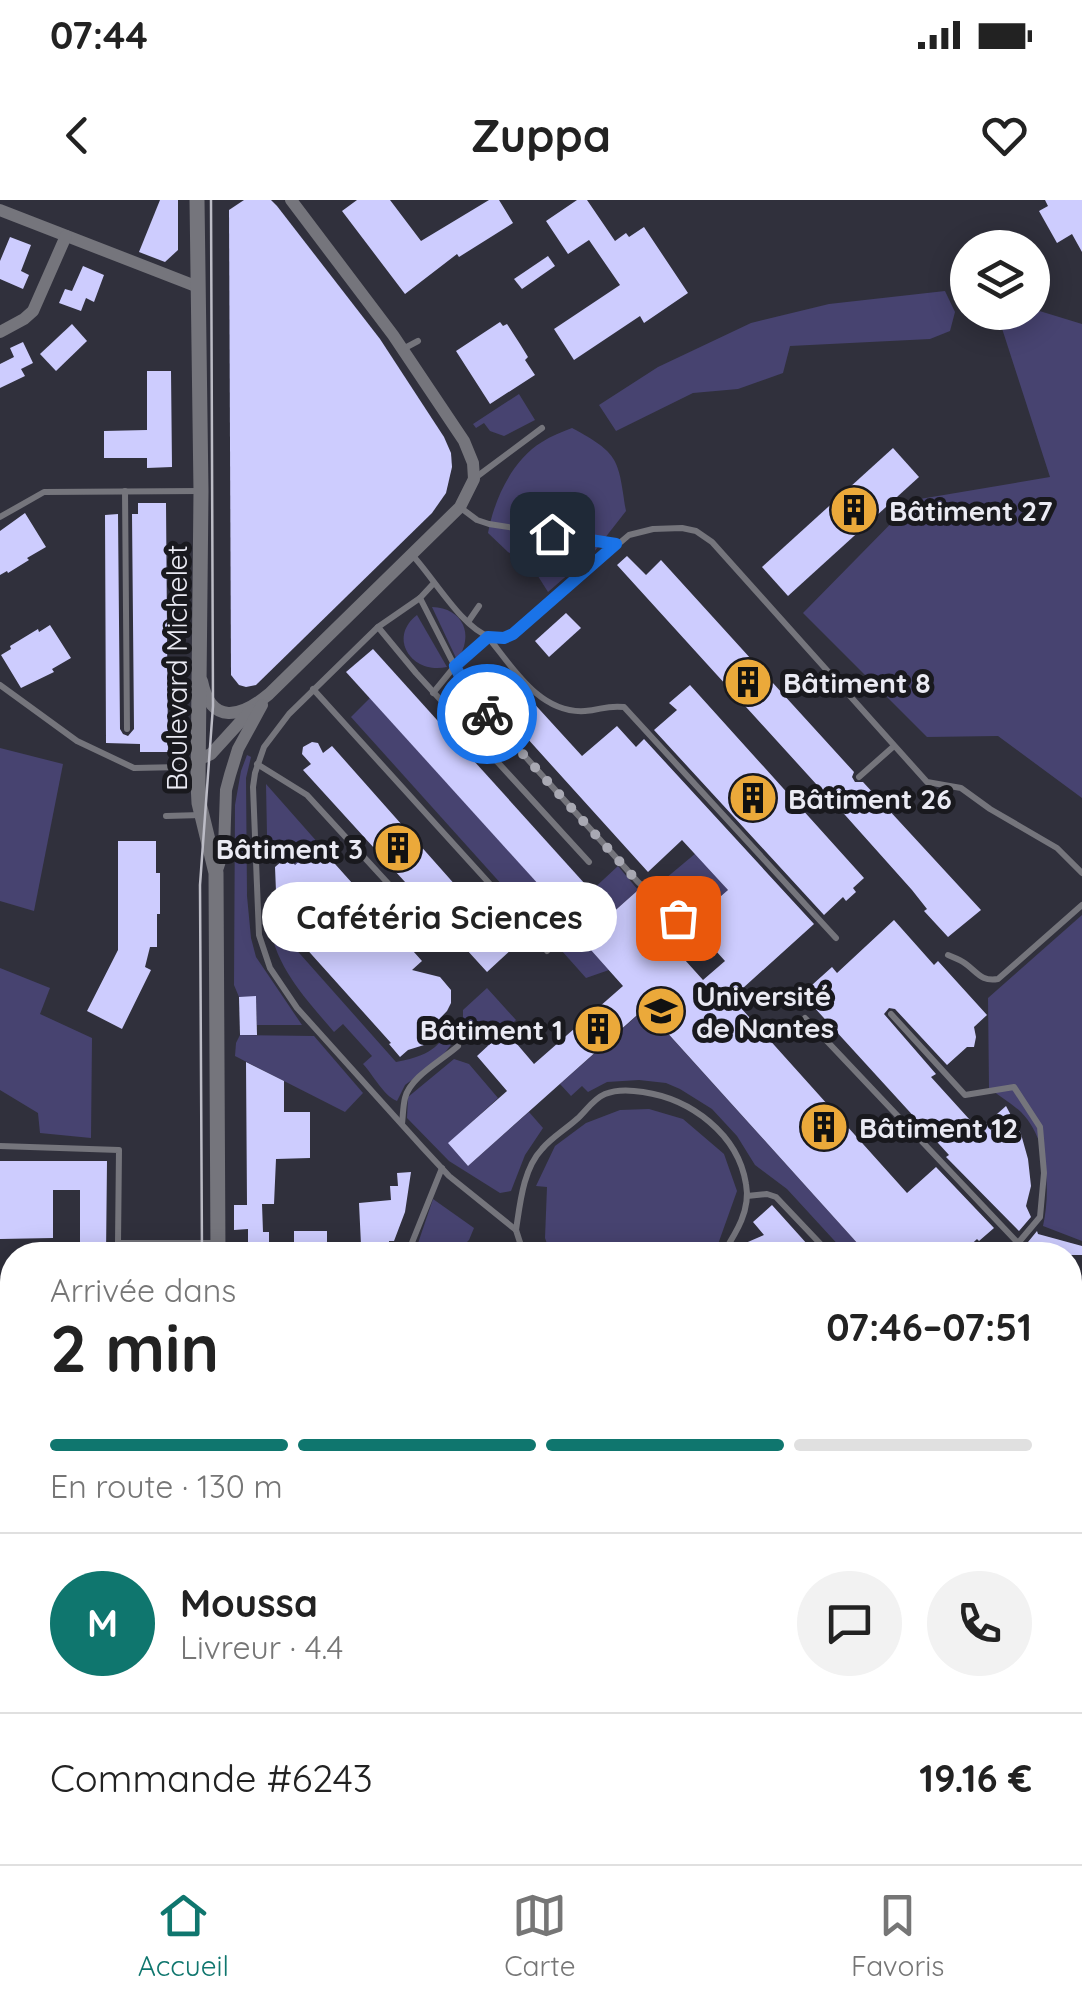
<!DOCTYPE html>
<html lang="fr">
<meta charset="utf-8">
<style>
body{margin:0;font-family:Quicksand,sans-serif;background:#f2f2f2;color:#222;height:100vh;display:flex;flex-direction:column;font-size:38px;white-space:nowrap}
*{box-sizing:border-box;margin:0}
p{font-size:32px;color:#767676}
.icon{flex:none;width:55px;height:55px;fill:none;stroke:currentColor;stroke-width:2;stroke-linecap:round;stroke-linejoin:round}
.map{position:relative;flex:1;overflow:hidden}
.panel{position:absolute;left:0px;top:1042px;width:1082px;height:622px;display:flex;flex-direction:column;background:#fff;border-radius:40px 40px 0 0;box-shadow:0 5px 25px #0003}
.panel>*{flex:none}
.buttons{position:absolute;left:950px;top:30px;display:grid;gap:20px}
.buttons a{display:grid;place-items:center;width:100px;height:100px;border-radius:50%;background:#fff;box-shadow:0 5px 25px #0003;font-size:50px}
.pin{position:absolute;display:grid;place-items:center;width:85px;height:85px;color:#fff;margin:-42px;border-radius:20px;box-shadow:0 5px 15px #0006}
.courier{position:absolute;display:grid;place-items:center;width:100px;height:100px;margin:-50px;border:8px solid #1a73e8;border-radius:50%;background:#fff;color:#222;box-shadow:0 2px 12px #0007}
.bubble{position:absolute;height:70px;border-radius:35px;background:#fff;box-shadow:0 5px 25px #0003;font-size:32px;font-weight:800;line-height:70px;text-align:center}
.head em{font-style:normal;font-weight:800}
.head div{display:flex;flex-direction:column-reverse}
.head{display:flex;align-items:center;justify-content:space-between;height:170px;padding:0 50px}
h1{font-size:65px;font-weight:800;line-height:75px}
.bar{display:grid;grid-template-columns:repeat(4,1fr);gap:15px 10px;align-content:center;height:120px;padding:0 50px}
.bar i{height:12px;border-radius:8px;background:#e0e0e0}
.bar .current{background:#0f766e}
.bar p{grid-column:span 4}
.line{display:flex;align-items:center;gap:25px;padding:0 50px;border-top:2px solid #e0e0e0}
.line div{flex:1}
.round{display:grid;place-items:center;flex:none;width:105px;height:105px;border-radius:52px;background:#f2f2f2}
.status{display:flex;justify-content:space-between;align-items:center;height:70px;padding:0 50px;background:#fff;direction:ltr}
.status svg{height:28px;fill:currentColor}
header{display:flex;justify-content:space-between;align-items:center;height:130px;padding:0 50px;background:#fff;font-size:45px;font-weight:800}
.menu{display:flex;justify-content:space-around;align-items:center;height:140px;border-top:2px solid #e0e0e0;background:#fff;font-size:28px;color:#767676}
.menu a{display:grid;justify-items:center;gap:5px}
.menu .current{color:#0f766e}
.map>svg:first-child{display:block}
</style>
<div class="status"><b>07:44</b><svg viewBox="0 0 49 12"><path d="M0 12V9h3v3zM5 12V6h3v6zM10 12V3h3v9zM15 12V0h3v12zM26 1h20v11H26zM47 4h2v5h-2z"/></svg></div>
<header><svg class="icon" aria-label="back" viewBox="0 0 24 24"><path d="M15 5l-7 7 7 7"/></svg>Zuppa<svg class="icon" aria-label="heart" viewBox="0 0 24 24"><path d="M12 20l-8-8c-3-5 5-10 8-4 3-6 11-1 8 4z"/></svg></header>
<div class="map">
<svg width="1082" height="1664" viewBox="0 0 1082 1664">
<rect width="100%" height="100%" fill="#30303c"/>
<g fill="#474370">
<polygon points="945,91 955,112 950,131 930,139 790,146 783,173 738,189 693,193 616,231 599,205 658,167 751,123 829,104"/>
<polygon points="1033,109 1082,124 1082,598 998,536 927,537 803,413 914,300 1050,277 997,113 1032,112"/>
<polygon points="519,194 535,220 504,236 490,231 484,223 476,228 473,224"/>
<path d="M572,228C620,254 618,259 626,311L594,352L548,392L531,365L508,352L488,333C494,300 512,260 542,242C551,236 562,232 572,228Z"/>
<path d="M432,407C463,408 475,435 457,460Z"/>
<path d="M417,415L447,467C412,475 387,438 417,415Z"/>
<polygon points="370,498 558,705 558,708 540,727 351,517"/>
<polygon points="0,548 63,564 34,711 0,701"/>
<polygon points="247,555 251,557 246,578 247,696 251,738 256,757 302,825 257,825 256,797 239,797 234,785 235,605 241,571"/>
<polygon points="266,584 319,644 295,665 288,657 283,661 267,635"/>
<polygon points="696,653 728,690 692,721 659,684"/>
<polygon points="618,666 638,690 582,740 609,770 586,778 546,733"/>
<path d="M1082,715V1041L1043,1026C1051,990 1048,939 1021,912C1011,903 999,896 989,888L988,798Z"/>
<path d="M269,719L396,862C438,854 435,845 463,818V810L487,788L516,820L488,846L467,824L440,859L405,885L397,901C383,895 374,876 363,864L372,856L343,824L334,832C306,799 273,765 269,719Z"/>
<polygon points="0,768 50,788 40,814 92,838 91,938 40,933 38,913 0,890"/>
<polygon points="638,815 651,815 868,1055 851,1055 843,1050 787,989 755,965 737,936 712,909 680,889 666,883 639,880 607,882 588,892 582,886 571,896 560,884"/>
<polygon points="240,835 314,836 363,893 345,912 235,856 236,843"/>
<polygon points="454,859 469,864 498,898 449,943 468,966 529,912 543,928 525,955 511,991 500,993 449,961 407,918 408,897"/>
<polygon points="649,909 683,919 724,954 737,991 717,1047 711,1055 551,1055 545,1038 547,987 536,986 555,946 586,923 620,910"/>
<polygon points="433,999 474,1028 469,1040 454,1055 414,1055"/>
<polygon points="1082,1079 1082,1366 1070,1368 1070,1088"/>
<polygon points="611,1653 810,1653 819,1664 619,1664"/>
</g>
<g fill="#cdccfe" fill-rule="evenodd">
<polygon points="160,0 178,0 178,50 165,62 139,52"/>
<polygon points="244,0 271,0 277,6 380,139 444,237 451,253 452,267 446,293 432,313 256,485 246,487 239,485 231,475 229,10"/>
<polygon points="357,0 390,0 421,41 489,0 499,0 513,23 459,57 457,54 405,94 342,11"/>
<polygon points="577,0 587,0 615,41 626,33 629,37 644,27 688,93 644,123 640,116 574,160 554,129 620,85 589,40 568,54 546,21"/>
<polygon points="1045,0 1082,0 1082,52 1072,34 1057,43 1039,11 1048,6"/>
<polygon points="10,37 31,45 21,71 29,75 23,89 0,79 0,61"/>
<polygon points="548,56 555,66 522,89 514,79"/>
<polygon points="83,66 104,75 94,102 86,98 81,111 59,103 65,89 72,91"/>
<polygon points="500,122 503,126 507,124 520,144 528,157 525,160 535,175 490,204 456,151"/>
<polygon points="72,124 87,141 56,171 40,154"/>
<polygon points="23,142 33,163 21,169 25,176 0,188 0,164 14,157 10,148"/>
<polygon points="147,171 171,171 172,267 147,268 147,258 104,258 104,231 147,230"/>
<polygon points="893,248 919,277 788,396 762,367"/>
<polygon points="138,303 166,303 168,552 140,552 140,544 106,543 105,315 118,314 120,529 123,534 128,536 134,529 132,314 138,314"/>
<polygon points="25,313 46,347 27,358 29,360 8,373 7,371 0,375 0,331"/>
<polygon points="627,356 646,375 661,360 854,572 852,577 855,582 863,582 981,710 948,737 924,711 927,709 912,690 837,606 838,597 833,594 827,596 617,365"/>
<polygon points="566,413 581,428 549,457 535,441"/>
<polygon points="50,425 71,458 52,469 54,472 21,488 1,455 11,449 10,446 38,429 39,432"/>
<polygon points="373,449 585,684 559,707 346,472"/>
<polygon points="690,485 864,678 853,688 856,692 846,701 843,697 824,715 654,530 677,510 669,503"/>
<path d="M519,487L582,556L617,526L636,547L644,539L814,724L732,798L907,993L936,967L994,1028L979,1041L977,1039L960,1055H928L921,1047L913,1055H868L645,808L468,966L448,943L507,891L477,856L505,830L534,864L623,786L582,740L637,691L679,736L692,721L728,690L682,640L648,672L498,506ZM706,740L725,761L703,780L685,760Z"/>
<polygon points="312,542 318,543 323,553 332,546 512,749 487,772 303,570 311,564 302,554 303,547"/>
<polygon points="118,641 156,641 156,673 160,673 160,714 157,714 157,747 150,747 145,767 151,770 122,829 87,811 118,750"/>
<polygon points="318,645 422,761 412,770 440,777 451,790 451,803 447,811 419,840 424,845 408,850 400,857 389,844 391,843 277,716 275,667 288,656 295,665"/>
<polygon points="894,720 934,765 938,761 987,815 974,827 976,837 974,847 967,847 947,865 895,809 889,808 884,814 936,874 931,877 979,930 1006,906 1021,934 1028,959 1031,986 1026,1006 1031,1017 1019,1031 946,957 949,955 802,794 832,767 837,773"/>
<polygon points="256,796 257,835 240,835 239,797"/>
<polygon points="246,862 284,881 284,912 310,912 310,958 276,959 274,1004 262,1004 263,1032 269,1032 269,1055 248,1055 248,1029 234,1030 234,1005 247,1005"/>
<polygon points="0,961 107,961 106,1055 80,1055 80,990 53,990 53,1038 0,1039"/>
<polygon points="411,972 405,1012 394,1041 389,1041 389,1044 361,1045 359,1003 391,1000 390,986 398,986 397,973"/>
<polygon points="772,1005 817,1055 730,1055 734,1048 764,1035 753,1022"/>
<polygon points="294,1031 327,1031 327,1048 294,1047"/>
<polygon points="1037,1031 1038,1034 1082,1046 1082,1055 1040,1055 1028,1042"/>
</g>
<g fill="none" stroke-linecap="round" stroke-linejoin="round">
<g stroke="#75757c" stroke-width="6">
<polyline points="403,149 418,141"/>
<polyline points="475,278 542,228"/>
<polyline points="125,291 127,529"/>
<polyline points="461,308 477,320 489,324 616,344"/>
<polyline points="0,317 44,292 200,291"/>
<path d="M413,356C433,377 462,428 490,437C498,440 506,437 513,434L629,335L653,329L682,328L696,331L712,342L927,582L961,588L990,609L1057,648L1082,673"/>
<polyline points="433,384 420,398 378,427 289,514 264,547 255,573 253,587 259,735 270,768 297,808 423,948 449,976 516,1030 524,1055"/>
<polyline points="420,398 469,494 638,682 677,717"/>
<polyline points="468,422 479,406"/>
<polyline points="378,427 416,473 589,662"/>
<polyline points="0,485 77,541 134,568 181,567 197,561"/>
<polyline points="313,489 538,737 547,751"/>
<path d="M433,493L455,466L488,437C513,468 540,514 585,511C601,510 606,505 624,507L836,738"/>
<polyline points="257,564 307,595 418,716"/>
<polyline points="859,577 894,546"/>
<polyline points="822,610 832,601"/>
<polyline points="166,616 201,615"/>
<path d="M948,755C953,757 958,759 963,762C977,771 980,782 998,779L1082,705"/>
<polyline points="891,814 965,895 1014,887 1040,927 1044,973 1040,1017 1008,1055"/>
<polyline points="805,818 1018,1043"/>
<path d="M402,924C403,915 403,906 405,898C410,877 441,861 458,846"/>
<polyline points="0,946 119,950 118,1043 215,1043"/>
<polyline points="747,996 767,994 776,997 831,1055"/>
<path d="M516,1030C520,1004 523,969 542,949C551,938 566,929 577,919C586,911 593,899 605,894C617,889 631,890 643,892C691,899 738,934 746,984C751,1010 736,1033 722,1055"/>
<polyline points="407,1055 442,968"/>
<polyline points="1070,1271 1082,1261"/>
<polyline points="488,1652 489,1664"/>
<polyline points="555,1664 573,1652"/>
</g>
<g stroke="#75757c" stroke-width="12">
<polyline points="0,10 198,87"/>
<polyline points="0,132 24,119 33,111 66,36"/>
<path d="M202,481C211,526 241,517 269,494L460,307L474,279L473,263L464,241L393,135L291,0"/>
<polyline points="198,560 211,554 251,510"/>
<polyline points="216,673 224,649 226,590 230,575 238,549 262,505"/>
<polyline points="1036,1652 1043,1664"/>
<polyline points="155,1664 188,1661"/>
</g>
<g stroke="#75757c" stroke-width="15">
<polyline points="197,0 201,291 198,583 199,603 216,673 218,1055"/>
<path d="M186,1664C197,1650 211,1652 224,1663"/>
</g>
<polyline stroke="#b8b8c5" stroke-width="20" points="1061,1664 1082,1651"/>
<g stroke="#bcbcc6" stroke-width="2.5">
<polyline points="202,1055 200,685 213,506 211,0"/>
<polyline points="216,1652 216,1664"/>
</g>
</g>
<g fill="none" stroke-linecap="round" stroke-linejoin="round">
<polyline stroke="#a9a9b3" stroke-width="10" stroke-dasharray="0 18" points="487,514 638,682 678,718"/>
<polyline stroke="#1a73e8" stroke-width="12" points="487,514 469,494 455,466 488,437 504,438 513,434 616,344 552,334"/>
</g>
<defs>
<g id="building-disc" transform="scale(2.5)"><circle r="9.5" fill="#eba93a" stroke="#19191e"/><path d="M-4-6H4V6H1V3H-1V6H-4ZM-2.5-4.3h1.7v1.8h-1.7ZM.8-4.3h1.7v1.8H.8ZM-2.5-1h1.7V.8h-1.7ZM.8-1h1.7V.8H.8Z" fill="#111"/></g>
<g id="university-disc" transform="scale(2.5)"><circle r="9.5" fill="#eba93a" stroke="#19191e"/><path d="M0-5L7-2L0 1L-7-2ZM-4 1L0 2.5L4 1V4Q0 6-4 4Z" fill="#111"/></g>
</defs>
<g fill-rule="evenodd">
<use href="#building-disc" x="854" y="310"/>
<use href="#building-disc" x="748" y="482"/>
<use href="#building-disc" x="753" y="598"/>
<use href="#building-disc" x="398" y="648"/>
<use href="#university-disc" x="661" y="811"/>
<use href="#building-disc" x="598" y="829"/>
<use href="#building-disc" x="824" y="927"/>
</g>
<g text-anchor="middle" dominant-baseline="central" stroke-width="10" stroke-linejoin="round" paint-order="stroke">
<g font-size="28" font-weight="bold" fill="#eaeaf3" stroke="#19191e" text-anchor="start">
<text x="889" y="310">Bâtiment 27</text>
<text x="783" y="482">Bâtiment 8</text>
<text x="788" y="598">Bâtiment 26</text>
<text x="363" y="648" text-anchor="end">Bâtiment 3</text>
<text x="696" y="795">Université<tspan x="696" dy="32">de Nantes</tspan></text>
<text x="563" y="829" text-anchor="end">Bâtiment 1</text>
<text x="859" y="927">Bâtiment 12</text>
</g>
<g font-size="28" fill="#eaeaf3" stroke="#19191e">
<text transform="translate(176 468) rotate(-90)">Boulevard Michelet</text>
</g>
</g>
</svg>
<div class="buttons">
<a><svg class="icon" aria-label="layers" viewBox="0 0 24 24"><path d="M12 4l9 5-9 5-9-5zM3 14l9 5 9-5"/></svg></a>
</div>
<div class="pin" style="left:678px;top:718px;background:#ea580c"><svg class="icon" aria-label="bag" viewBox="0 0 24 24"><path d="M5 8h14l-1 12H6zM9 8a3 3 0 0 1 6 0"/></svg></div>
<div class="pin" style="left:552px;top:334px;background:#1f2937"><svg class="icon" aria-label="home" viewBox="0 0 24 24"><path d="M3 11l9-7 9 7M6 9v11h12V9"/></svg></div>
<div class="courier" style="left:487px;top:514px"><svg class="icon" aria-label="bike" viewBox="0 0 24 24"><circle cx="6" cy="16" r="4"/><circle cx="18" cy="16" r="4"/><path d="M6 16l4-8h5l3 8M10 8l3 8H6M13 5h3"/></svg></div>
<div class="bubble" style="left:262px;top:682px;width:355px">Cafétéria Sciences</div>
<section class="panel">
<div class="head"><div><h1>2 min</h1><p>Arrivée dans</p></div><em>07:46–07:51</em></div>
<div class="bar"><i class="current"></i><i class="current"></i><i class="current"></i><i></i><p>En route · 130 m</p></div>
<div class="line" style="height:180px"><b class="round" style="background:#0f766e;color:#fff">M</b><div><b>Moussa</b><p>Livreur · 4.4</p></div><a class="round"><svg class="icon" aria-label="chat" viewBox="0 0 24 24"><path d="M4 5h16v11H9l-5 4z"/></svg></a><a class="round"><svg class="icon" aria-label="phone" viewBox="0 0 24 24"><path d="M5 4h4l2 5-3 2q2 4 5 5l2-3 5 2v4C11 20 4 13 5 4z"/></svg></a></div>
<div class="line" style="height:130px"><div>Commande #6243</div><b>19.16 €</b></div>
</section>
</div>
<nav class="menu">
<a class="current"><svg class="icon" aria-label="home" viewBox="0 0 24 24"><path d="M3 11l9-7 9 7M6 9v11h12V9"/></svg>Accueil</a>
<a><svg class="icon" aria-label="map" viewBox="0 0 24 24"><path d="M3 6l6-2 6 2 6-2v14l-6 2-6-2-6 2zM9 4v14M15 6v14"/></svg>Carte</a>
<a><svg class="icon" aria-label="saved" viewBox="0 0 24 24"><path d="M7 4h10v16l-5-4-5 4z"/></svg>Favoris</a>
</nav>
